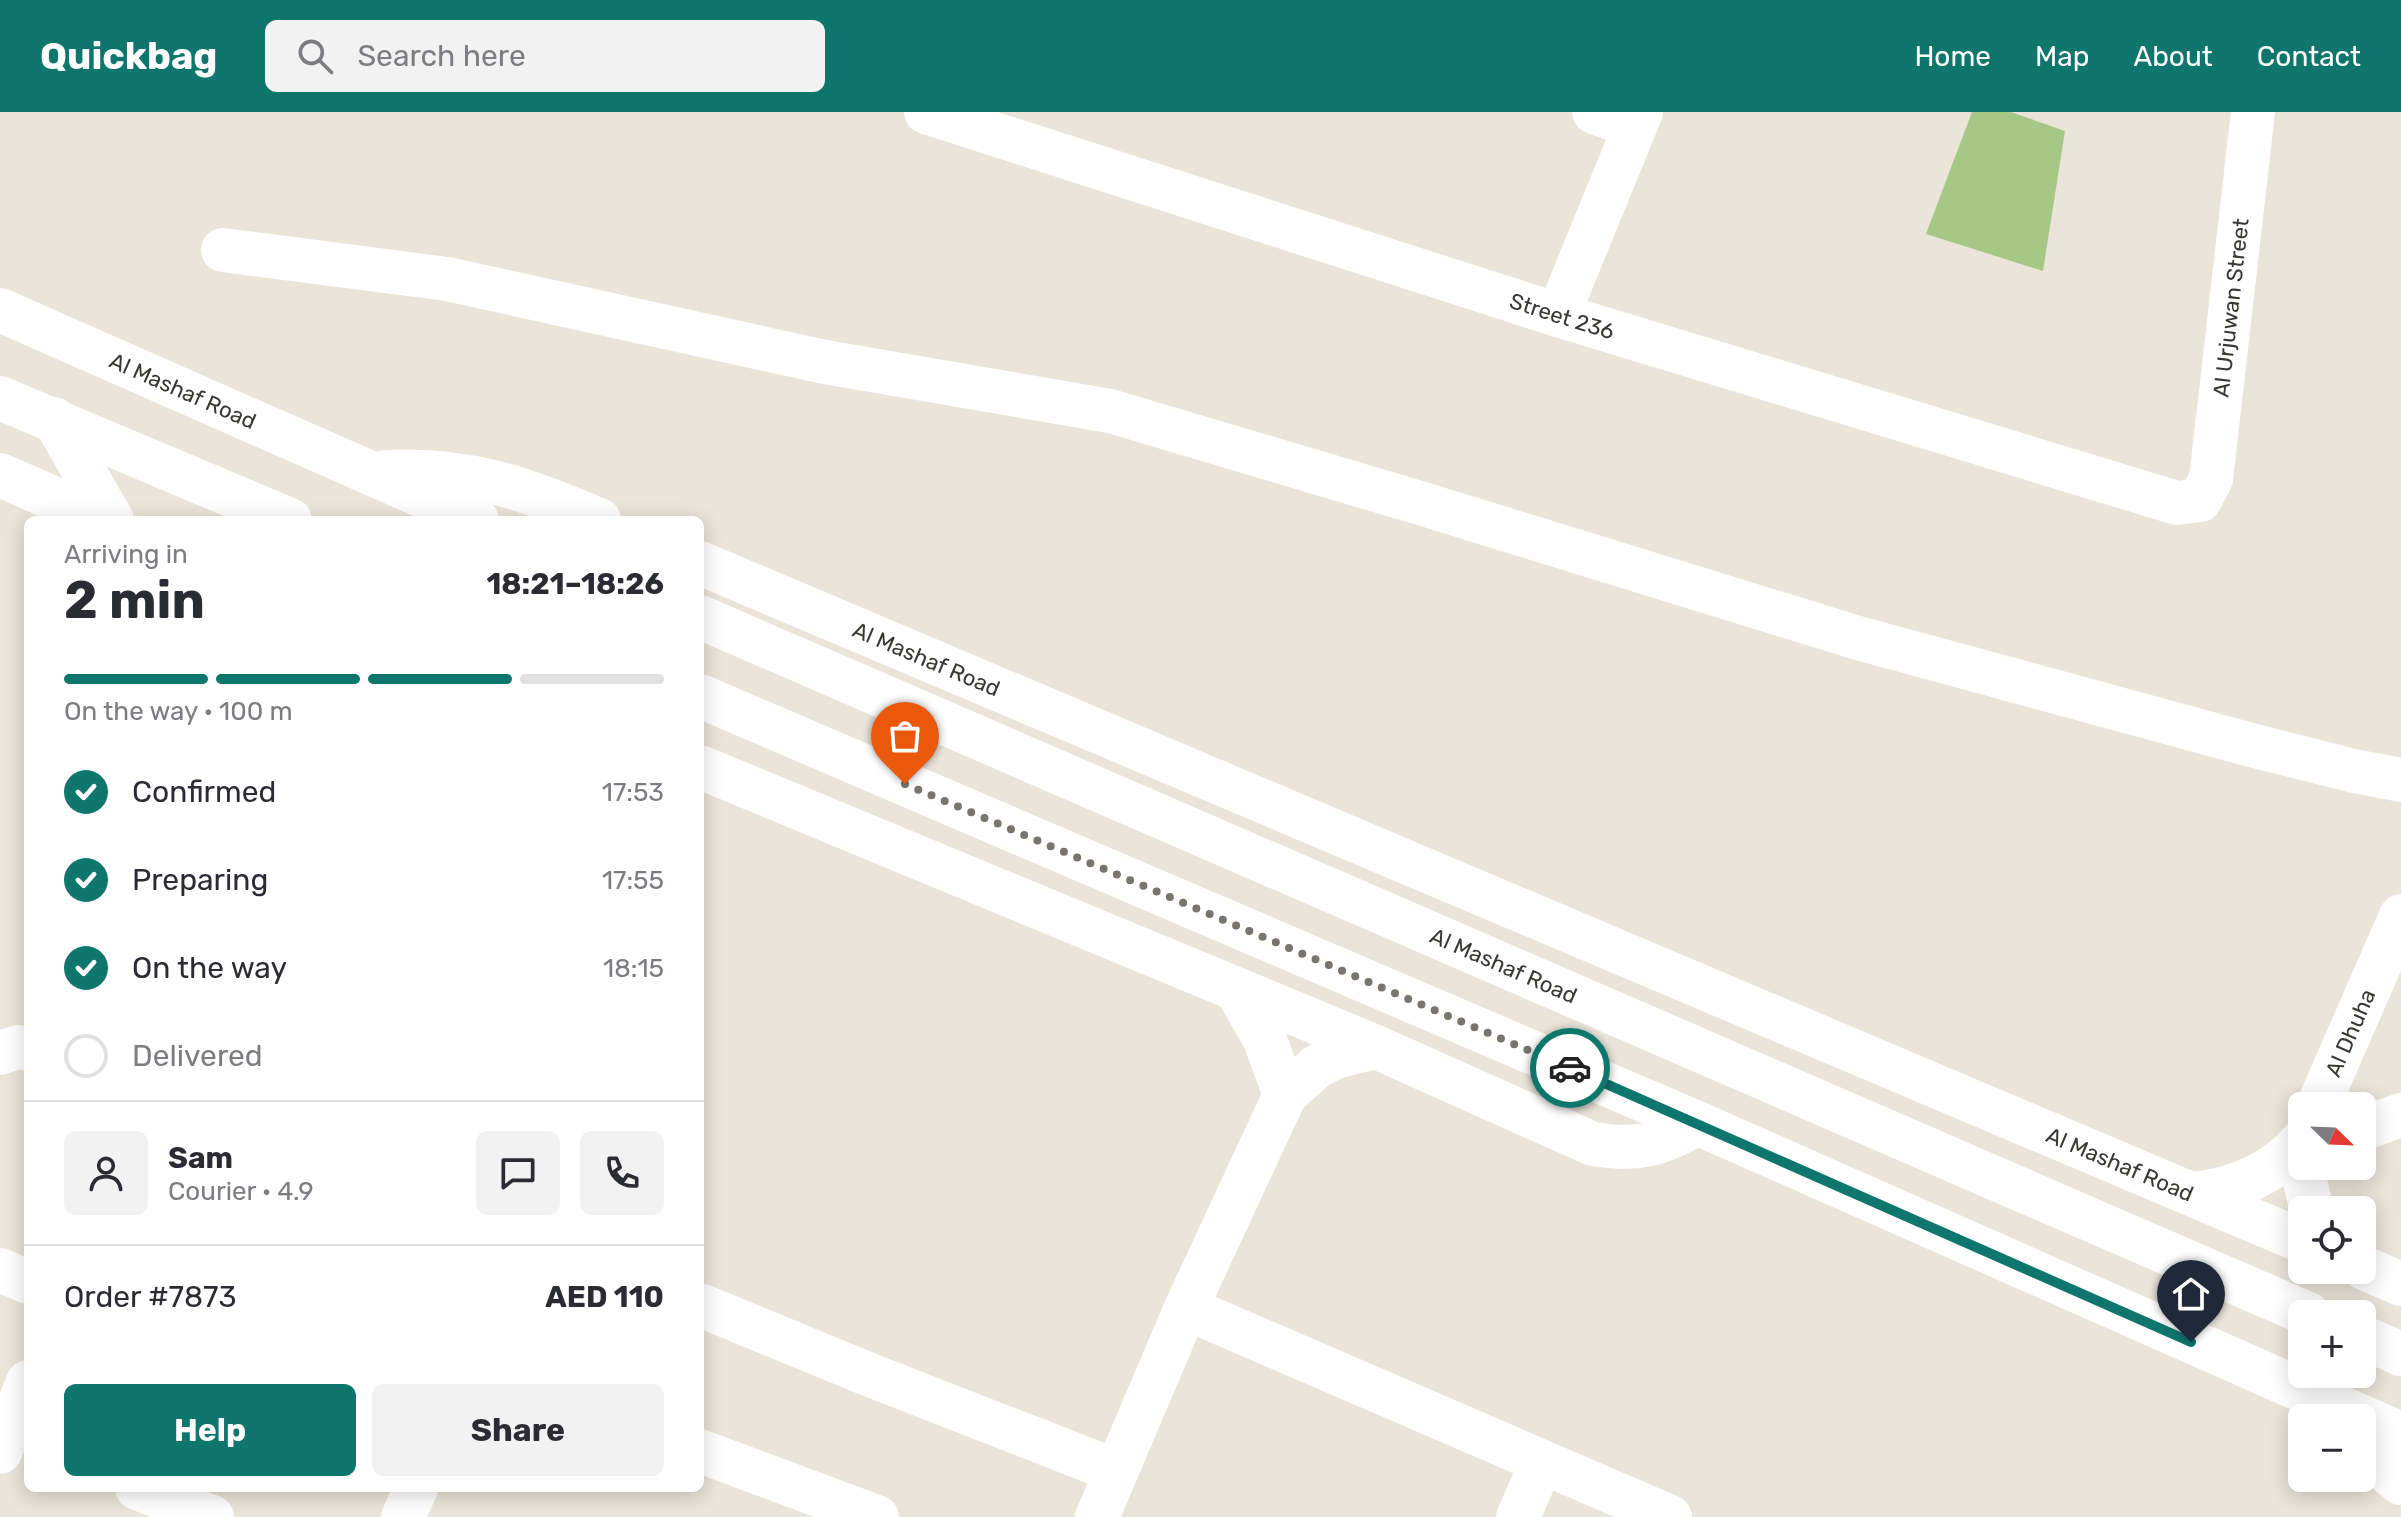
<!DOCTYPE html>
<meta charset="utf-8">
<style>
body{margin:0;font-family:Rubik,sans-serif;background:#f2f2f3;color:#2b2b33;height:100vh;display:flex;flex-direction:column;font-size:30px;white-space:nowrap}
*{box-sizing:border-box;margin:0}
p{font-size:26px;color:#7c7c81}
.icon{flex:none;width:44px;height:44px;fill:none;stroke:currentColor;stroke-width:2;stroke-linecap:round;stroke-linejoin:round}
.map{position:relative;flex:1;overflow:hidden}
.panel{position:absolute;left:24px;top:404px;width:680px;height:976px;display:flex;flex-direction:column;background:#fff;border-radius:12px;box-shadow:0 4px 20px #0003}
.panel>*{flex:none}
.needle{width:52px;rotate:113deg}
.fabs{position:absolute;left:2288px;top:980px;display:grid;gap:16px}
.fabs a{display:grid;place-items:center;width:88px;height:88px;border-radius:12px;background:#fff;box-shadow:0 4px 20px #0003;font-size:40px}
.pin{position:absolute;display:grid;place-items:center;width:68px;height:68px;color:#fff;margin:-82px -34px;border-radius:50% 50% 50% 0;rotate:-45deg;box-shadow:0 0 8px #0007}
.pin .icon{rotate:45deg}
.courier{position:absolute;display:grid;place-items:center;width:80px;height:80px;margin:-40px;border:6px solid #0f766e;border-radius:50%;background:#fff;color:#222;box-shadow:0 2px 10px #0007}
.headline em{font-style:normal;font-weight:700}
.headline div{display:flex;flex-direction:column-reverse}
.headline{display:flex;align-items:center;justify-content:space-between;height:136px;padding:0 40px}
h1{font-size:52px;font-weight:700;line-height:60px}
.bar{display:grid;grid-template-columns:repeat(4,1fr);gap:12px 8px;align-content:center;height:96px;padding:0 40px}
.bar i{height:10px;border-radius:6px;background:#e1e1e2}
.bar .active{background:#0f766e}
.bar p{grid-column:span 4}
.line{display:flex;align-items:center;gap:20px;padding:0 40px;border-top:2px solid #e1e1e2}
.line div{flex:1}
.round{display:grid;place-items:center;flex:none;width:84px;height:84px;border-radius:12px;background:#f2f2f3}
ol{padding:0 40px;list-style:none}
li{display:flex;align-items:center;gap:24px;height:88px}
li p{margin-inline-start:auto}
li .icon{padding:8px;border-radius:50%;background:#0f766e;color:#fff;stroke-width:4}
li:last-child{color:#7c7c81}
li i{width:44px;height:44px;border:4px solid #e1e1e2;border-radius:50%}
.action{display:flex;gap:16px;margin-top:auto;padding:16px 40px}
.action a{flex:1;height:92px;border-radius:12px;background:#0f766e;color:#fff;font-size:32px;font-weight:700;line-height:92px;text-align:center}
.action a+a{background:#f2f2f3;color:#2b2b33}
header{display:flex;align-items:center;gap:48px;box-sizing:border-box;height:112px;padding:0 40px;background:#0f766e;color:#fff}
header strong{font-size:38px}
nav{display:flex;gap:44px;margin-inline-start:auto;font-size:28px}
.search{width:560px;height:72px;background:#f2f2f3;display:flex;align-items:center;gap:20px;box-sizing:border-box;padding:0 28px;border-radius:12px;color:#7c7c81;font-size:30px}
.map>svg:first-child{display:block}
</style>
<header>
<strong>Quickbag</strong>
<div class="search"><svg class="icon" aria-label="search" viewBox="0 0 24 24"><circle cx="10" cy="10" r="6"/><path d="M15 15l6 6"/></svg>Search here</div>
<nav><a>Home</a><a>Map</a><a>About</a><a>Contact</a></nav>
</header>
<div class="map">
<svg width="2401" height="1405" viewBox="0 0 2401 1405">
<rect width="100%" height="100%" fill="#eae4d9"/>
<polygon fill="#a5c887" points="1972,0 2011,0 2065,19 2043,159 1926,122"/>
<g fill="none" stroke-linecap="round" stroke-linejoin="round">
<g stroke="#fff" stroke-width="44">
<path id="s1" d="M926,0L1558,203L2177,391L2200,388L2211,367L2253,0"/>
<polyline points="1594,0 1635,15"/>
<polyline points="223,138 447,167 825,250 1110,299 1420,391 1858,526 2251,633 2354,659 2401,668"/>
<path id="s2" d="M0,198L477,408"/>
<polyline points="1558,203 1641,0"/>
<polyline points="0,286 290,408"/>
<polyline points="54,307 112,408"/>
<path d="M385,360C469,356 524,376 599,408"/>
<polyline points="0,363 103,408"/>
<path id="s3" d="M700,451L2302,1129"/>
<path id="s4" d="M700,505L2308,1202"/>
<polyline points="700,584 1697,1011 2401,1322"/>
<path d="M700,655L1376,935L1593,1032C1636,1039 1660,1034 1697,1011"/>
<polyline points="1236,877 1265,928 1285,983"/>
<polyline points="0,941 18,935 28,937"/>
<path id="s5" d="M2318,994L2401,804"/>
<polyline points="2362,1017 2401,1003"/>
<polyline points="2301,1031 2302,1058 2312,1098"/>
<path d="M2194,1082C2236,1077 2274,1062 2302,1029"/>
<polyline points="2362,1155 2401,1172"/>
<polyline points="0,1158 28,1170"/>
<polyline points="700,1193 870,1263 1116,1359"/>
<polyline points="1186,1196 1670,1405"/>
<polyline points="2362,1225 2401,1242"/>
<polyline points="700,1339 877,1405"/>
<polyline points="0,1340 28,1270"/>
<polyline points="2362,1340 2401,1371"/>
<polyline points="137,1376 212,1405"/>
<polyline points="403,1405 416,1376"/>
<polyline points="1097,1405 1186,1196 1285,983 1316,955 1335,945 1376,935"/>
<polyline points="1518,1405 1542,1350"/>
</g>
</g>
<g fill="none" stroke-linecap="round" stroke-linejoin="round">
<polyline stroke="#78746e" stroke-width="8" stroke-dasharray="0 14.4" points="905,672 1570,956"/>
<polyline stroke="#0f766e" stroke-width="10" points="1570,956 2191,1230"/>
</g>
<g text-anchor="middle" dominant-baseline="central" stroke-width="6" stroke-linejoin="round" paint-order="stroke">
<g font-size="22" fill="#3a3834" stroke="#eae4d9">
<text stroke="none"><textPath href="#s1" startOffset="1530">Al Urjuwan Street</textPath></text>
<text stroke="none"><textPath href="#s1" startOffset="668">Street 236</textPath></text>
<text stroke="none"><textPath href="#s2" startOffset="200">Al Mashaf Road</textPath></text>
<text stroke="none"><textPath href="#s3" startOffset="246">Al Mashaf Road</textPath></text>
<text stroke="none"><textPath href="#s4" startOffset="876">Al Mashaf Road</textPath></text>
<text stroke="none"><textPath href="#s5" startOffset="80">Al Dhuha</textPath></text>
<text stroke="none"><textPath href="#s3" startOffset="1542">Al Mashaf Road</textPath></text>
</g>
</g>
</svg>
<div class="fabs">
<a><svg class="needle" viewBox="-14 -14 28 28"><path d="M0-13l5 13h-10z" fill="#e53935"/><path d="M0 13l5-13h-10z" fill="#7c7c81"/></svg></a>
<a><svg class="icon" aria-label="locate" viewBox="0 0 24 24"><circle cx="12" cy="12" r="6"/><path d="M12 2v4M12 18v4M2 12h4M18 12h4"/></svg></a>
<a>+</a>
<a>−</a>
</div>
<div class="pin" style="left:905px;top:672px;background:#ea580c"><svg class="icon" aria-label="bag" viewBox="0 0 24 24"><path d="M5 8h14l-1 12H6zM9 8a3 3 0 0 1 6 0"/></svg></div>
<div class="pin" style="left:2191px;top:1230px;background:#1f2937"><svg class="icon" aria-label="home" viewBox="0 0 24 24"><path d="M3 11l9-7 9 7M6 9v11h12V9"/></svg></div>
<div class="courier" style="left:1570px;top:956px"><svg class="icon" aria-label="car" viewBox="0 0 24 24"><path d="M5 17H2v-5l4-1 3-4h7l3 4 3 1v5h-3M9 17h6M6 11h13"/><circle cx="7" cy="17" r="2"/><circle cx="17" cy="17" r="2"/></svg></div>
<section class="panel">
<div class="headline"><div><h1>2 min</h1><p>Arriving in</p></div><em>18:21–18:26</em></div>
<div class="bar"><i class="active"></i><i class="active"></i><i class="active"></i><i></i><p>On the way · 100 m</p></div>
<ol>
<li><svg class="icon" aria-label="check" viewBox="0 0 24 24"><path d="M5 12l5 5 9-10"/></svg>Confirmed<p>17:53</p></li>
<li><svg class="icon" aria-label="check" viewBox="0 0 24 24"><path d="M5 12l5 5 9-10"/></svg>Preparing<p>17:55</p></li>
<li><svg class="icon" aria-label="check" viewBox="0 0 24 24"><path d="M5 12l5 5 9-10"/></svg>On the way<p>18:15</p></li>
<li><i></i>Delivered</li>
</ol>
<div class="line" style="height:144px"><a class="round"><svg class="icon" aria-label="person" viewBox="0 0 24 24"><circle cx="12" cy="8" r="4"/><path d="M4 21q1-7 8-7t8 7"/></svg></a><div><b>Sam</b><p>Courier · 4.9</p></div><a class="round"><svg class="icon" aria-label="chat" viewBox="0 0 24 24"><path d="M4 5h16v11H9l-5 4z"/></svg></a><a class="round"><svg class="icon" aria-label="phone" viewBox="0 0 24 24"><path d="M5 4h4l2 5-3 2q2 4 5 5l2-3 5 2v4C11 20 4 13 5 4z"/></svg></a></div>
<div class="line" style="height:104px"><div>Order #7873</div><b>AED 110</b></div>
<div class="action"><a>Help</a><a>Share</a></div>
</section>
</div>
